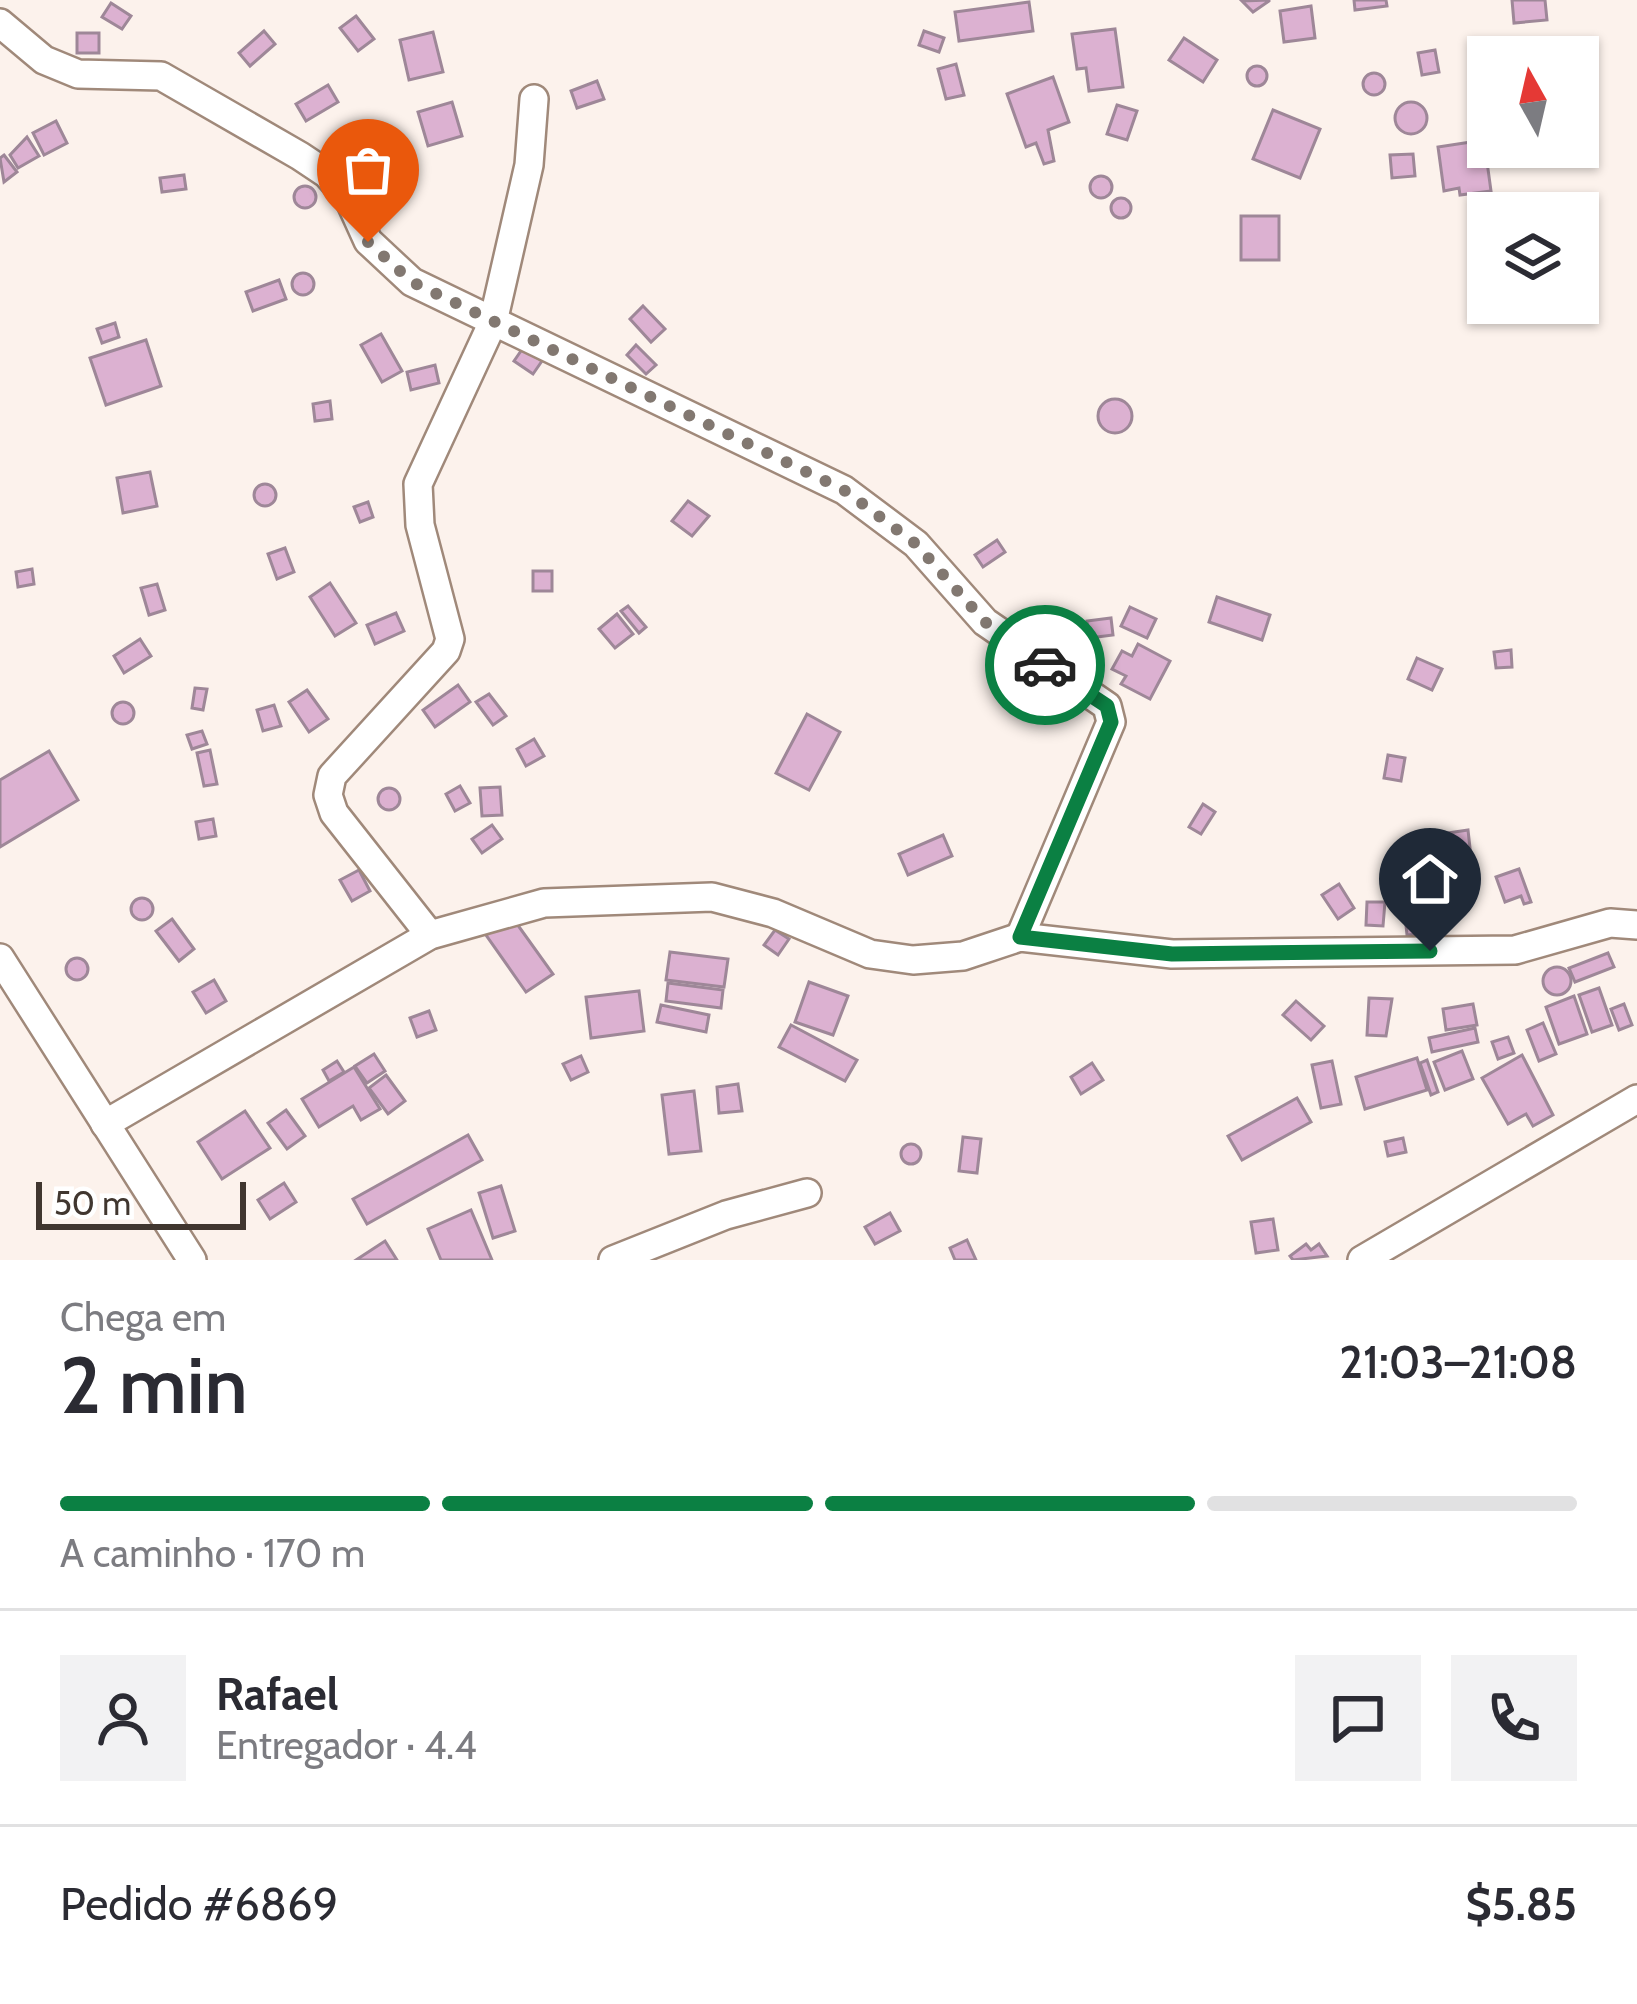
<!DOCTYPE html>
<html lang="pt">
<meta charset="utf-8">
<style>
body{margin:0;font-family:Cabin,sans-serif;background:#f2f2f3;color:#2b2b33;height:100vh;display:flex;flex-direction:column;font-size:45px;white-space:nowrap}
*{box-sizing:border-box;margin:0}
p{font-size:39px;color:#7c7c81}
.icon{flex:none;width:66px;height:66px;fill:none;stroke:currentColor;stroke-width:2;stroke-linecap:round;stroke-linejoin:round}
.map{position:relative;height:1260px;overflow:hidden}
.sheet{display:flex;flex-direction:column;background:#fff;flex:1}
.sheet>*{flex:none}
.needle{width:78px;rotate:352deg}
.tools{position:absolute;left:1467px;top:36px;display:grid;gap:24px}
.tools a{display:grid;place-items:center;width:132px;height:132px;border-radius:0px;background:#fff;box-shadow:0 3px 9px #0004;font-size:60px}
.scale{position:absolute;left:36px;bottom:30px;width:210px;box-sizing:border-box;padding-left:12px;border:6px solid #40362f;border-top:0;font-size:33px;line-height:42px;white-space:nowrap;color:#40362f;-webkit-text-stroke:9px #fff;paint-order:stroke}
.pin{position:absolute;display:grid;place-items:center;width:102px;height:102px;color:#fff;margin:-123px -51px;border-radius:50% 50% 50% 0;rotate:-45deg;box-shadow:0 0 12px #0007}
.pin .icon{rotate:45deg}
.courier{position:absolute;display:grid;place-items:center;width:120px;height:120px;margin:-60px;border:9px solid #0b8043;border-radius:50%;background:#fff;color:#222;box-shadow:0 3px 15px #0007}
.head em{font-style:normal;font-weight:600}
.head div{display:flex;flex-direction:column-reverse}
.head{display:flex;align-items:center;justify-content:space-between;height:204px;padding:0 60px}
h1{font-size:78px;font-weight:600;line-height:90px}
.bar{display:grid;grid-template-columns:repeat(4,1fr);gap:18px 12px;align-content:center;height:144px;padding:0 60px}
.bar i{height:15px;border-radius:9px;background:#e1e1e2}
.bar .active{background:#0b8043}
.bar p{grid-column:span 4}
.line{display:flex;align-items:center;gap:30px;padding:0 60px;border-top:3px solid #e1e1e2}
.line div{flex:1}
.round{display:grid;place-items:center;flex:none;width:126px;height:126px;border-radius:0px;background:#f2f2f3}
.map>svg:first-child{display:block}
</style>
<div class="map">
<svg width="1637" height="1260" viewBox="0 0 1637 1260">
<rect width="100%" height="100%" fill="#fcf2ec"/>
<g fill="#dcb1d1" stroke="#9e8798" stroke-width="3">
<polygon points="1354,0 1386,0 1387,6 1355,10"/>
<polygon points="1512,0 1545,0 1547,20 1514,23"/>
<polygon points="1242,1 1269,0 1269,1 1253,12"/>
<polygon points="1029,2 1033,31 959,41 955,12"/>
<polygon points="111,3 131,16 122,29 102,17"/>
<polygon points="1311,6 1315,38 1284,42 1280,11"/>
<polygon points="356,16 374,39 358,51 340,28"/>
<polygon points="1115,29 1123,87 1089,91 1086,68 1077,69 1072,34"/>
<polygon points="264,31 275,44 250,66 239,53"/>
<polygon points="924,31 944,38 939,52 919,45"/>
<polygon points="433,32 443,72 409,80 400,40"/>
<rect x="77" y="33" width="22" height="20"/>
<polygon points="1184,38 1217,60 1203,82 1169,60"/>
<polygon points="1435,50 1439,72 1422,75 1418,53"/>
<polygon points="956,64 964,95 946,99 938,69"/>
<circle cx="1257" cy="76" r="10"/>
<circle cx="1374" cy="84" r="11"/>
<polygon points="1053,77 1069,122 1048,130 1054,161 1044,164 1036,143 1026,147 1007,94"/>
<polygon points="597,81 604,99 577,108 571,91"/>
<polygon points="328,85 338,102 306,121 296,104"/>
<polygon points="452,102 462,136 428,146 418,112"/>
<circle cx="1411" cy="118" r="16"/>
<polygon points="1117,105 1137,111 1127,140 1107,134"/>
<polygon points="1273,110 1320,129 1300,178 1253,159"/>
<polygon points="56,121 67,143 44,155 33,133"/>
<polygon points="27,137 39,156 18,168 10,155"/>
<polygon points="1484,140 1491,191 1460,195 1459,188 1444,191 1438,147"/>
<polygon points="1413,154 1415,176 1392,178 1390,155"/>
<polygon points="4,155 17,172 4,182 0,158"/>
<polygon points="184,175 186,189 162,192 160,178"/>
<circle cx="1101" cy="187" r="11"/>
<circle cx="305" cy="197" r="11"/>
<circle cx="1121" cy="208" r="10"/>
<rect x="1241" y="216" width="38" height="44"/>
<circle cx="303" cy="284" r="11"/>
<polygon points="279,280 286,299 253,311 246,292"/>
<polygon points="643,306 665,329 651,342 630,319"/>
<polygon points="115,323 119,337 102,343 97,329"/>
<polygon points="381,334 402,371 382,382 361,345"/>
<polygon points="146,340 161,386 106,405 90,358"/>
<polygon points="636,345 656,365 646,374 627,355"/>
<polygon points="523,348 542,361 533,374 514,361"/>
<polygon points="435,365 439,383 411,390 407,372"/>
<circle cx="1115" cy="416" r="17"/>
<polygon points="330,401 332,419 315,421 313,404"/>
<polygon points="150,472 157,506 123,513 117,478"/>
<circle cx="265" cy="495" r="11"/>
<polygon points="688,501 709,516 692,536 672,521"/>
<polygon points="368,502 373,517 360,522 354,507"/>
<polygon points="997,540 1005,552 983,567 975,555"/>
<polygon points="285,548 294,572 277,579 268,554"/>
<polygon points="32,569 34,584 18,587 16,572"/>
<rect x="533" y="571" width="19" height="20"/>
<polygon points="330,583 356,623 335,636 310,597"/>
<polygon points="157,584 165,610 149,615 141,588"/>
<polygon points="1217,597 1270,615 1262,640 1209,622"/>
<polygon points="628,606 646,627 639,633 621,611"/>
<polygon points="1130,607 1156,619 1147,638 1121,626"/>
<polygon points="396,613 404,631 375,644 367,625"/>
<polygon points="617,614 633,634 615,648 599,629"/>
<polygon points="1111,618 1113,635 1089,638 1087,621"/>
<polygon points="140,639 151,656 124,673 114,656"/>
<polygon points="1138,644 1170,661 1150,699 1121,684 1126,676 1112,669 1122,651 1132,656"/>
<polygon points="1511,650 1512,667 1496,668 1494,652"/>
<polygon points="1417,658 1442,669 1432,690 1408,679"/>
<polygon points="458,685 470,702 435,727 423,710"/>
<polygon points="195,688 207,689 203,710 192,708"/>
<polygon points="307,690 328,719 309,732 289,702"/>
<polygon points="489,694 506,716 493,725 476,702"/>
<circle cx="123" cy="713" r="11"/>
<polygon points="274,705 281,726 263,731 257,710"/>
<polygon points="807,714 840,732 809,790 776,773"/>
<polygon points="202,731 207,744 192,749 187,735"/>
<polygon points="534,739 544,756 526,766 517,749"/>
<polygon points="210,750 217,784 204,786 197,753"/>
<polygon points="49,751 78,800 0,847 0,780"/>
<polygon points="1388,755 1405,758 1401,781 1384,778"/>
<polygon points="460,786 470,803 455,811 446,794"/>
<polygon points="500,787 502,815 482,816 480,788"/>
<circle cx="389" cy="799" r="11"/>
<polygon points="1203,804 1215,812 1201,834 1189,827"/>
<polygon points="213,819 216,836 199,839 196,822"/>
<polygon points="492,825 502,839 482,853 472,839"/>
<polygon points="1468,830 1472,866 1446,870 1441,834"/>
<polygon points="943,835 952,856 908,875 899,854"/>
<polygon points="1519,869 1531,902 1524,904 1521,896 1505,902 1496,877"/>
<polygon points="359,870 370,891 352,901 340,880"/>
<polygon points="1339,884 1354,908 1338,919 1322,895"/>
<circle cx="142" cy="909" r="11"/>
<polygon points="1367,902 1385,902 1383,926 1366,925"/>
<polygon points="1420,915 1421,934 1407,935 1405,916"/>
<polygon points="512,917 553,974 526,992 486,935"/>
<polygon points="172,919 194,949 179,961 156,931"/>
<polygon points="775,930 789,939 778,955 764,945"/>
<polygon points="670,952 728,959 724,987 666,980"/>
<polygon points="1608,953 1614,967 1575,982 1569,968"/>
<circle cx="77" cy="969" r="11"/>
<circle cx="1557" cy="981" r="14"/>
<polygon points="214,980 226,1001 206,1013 193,992"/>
<polygon points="809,982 848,996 833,1035 795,1022"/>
<polygon points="668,983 723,990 721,1008 666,1001"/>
<polygon points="1599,988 1612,1025 1592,1032 1579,995"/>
<polygon points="639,991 644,1031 591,1038 586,997"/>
<polygon points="1574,996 1587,1034 1559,1044 1546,1007"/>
<polygon points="1369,998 1392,999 1386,1036 1367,1035"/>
<polygon points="1296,1001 1324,1026 1311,1040 1283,1015"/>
<polygon points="1473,1004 1477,1025 1446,1030 1443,1009"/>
<polygon points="1624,1004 1632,1025 1619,1030 1611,1009"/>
<polygon points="661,1005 709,1015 706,1032 657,1022"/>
<polygon points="429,1011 436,1030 417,1037 410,1018"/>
<polygon points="1543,1023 1556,1054 1539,1061 1527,1030"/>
<polygon points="791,1025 857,1060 845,1081 779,1047"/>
<polygon points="1475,1028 1478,1042 1432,1052 1429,1038"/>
<polygon points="1508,1037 1514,1053 1498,1059 1492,1042"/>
<polygon points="1462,1051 1473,1079 1445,1090 1434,1062"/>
<polygon points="374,1054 385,1071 367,1083 355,1066"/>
<polygon points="1522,1055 1553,1115 1533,1126 1526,1114 1508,1124 1482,1078"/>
<polygon points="581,1056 588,1072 571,1080 563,1064"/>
<polygon points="1417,1058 1427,1090 1365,1109 1356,1077"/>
<polygon points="1427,1060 1438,1092 1431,1095 1420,1063"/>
<polygon points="337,1061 344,1072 329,1081 323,1070"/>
<polygon points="1332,1061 1341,1104 1321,1108 1312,1065"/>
<polygon points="1092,1063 1103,1080 1081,1094 1071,1077"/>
<polygon points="354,1067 380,1109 361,1120 353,1106 319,1127 302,1099"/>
<polygon points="386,1075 405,1101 388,1114 369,1088"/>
<polygon points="738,1084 742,1111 719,1113 717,1087"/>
<polygon points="694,1091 701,1151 669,1154 662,1095"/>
<polygon points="1297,1098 1311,1122 1242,1160 1228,1136"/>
<polygon points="286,1110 305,1136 287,1149 268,1123"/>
<polygon points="245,1111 270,1148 222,1179 198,1142"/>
<polygon points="468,1135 482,1160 367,1224 353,1199"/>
<polygon points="963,1137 981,1139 977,1173 959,1171"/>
<polygon points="1403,1138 1406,1152 1388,1156 1385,1142"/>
<circle cx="911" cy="1154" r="10"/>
<polygon points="284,1183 296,1202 270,1219 258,1200"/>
<polygon points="501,1186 515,1231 493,1238 479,1193"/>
<polygon points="471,1210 492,1260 441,1260 428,1229"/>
<polygon points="890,1213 900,1231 875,1244 865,1227"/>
<polygon points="1273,1219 1278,1250 1256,1253 1251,1222"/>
<polygon points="967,1240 976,1260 955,1260 950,1248"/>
<polygon points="385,1241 397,1260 356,1260"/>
<polygon points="1306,1244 1311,1250 1319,1244 1327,1256 1293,1260 1290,1256"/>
</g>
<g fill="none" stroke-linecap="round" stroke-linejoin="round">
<g stroke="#a0897a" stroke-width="32">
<g id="street">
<polyline points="0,23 44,60 78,74 161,76 300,156 327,174 349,199 368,241 412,282 844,490 916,544 985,622 1107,706 1111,722 1020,937"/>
<polyline points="430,935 334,813 328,795 332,776 446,651 450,639 420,525 418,484 493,322 529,165 534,99"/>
<polyline points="0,958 192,1260"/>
<polyline points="105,1124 430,935 544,903 712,897 773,913 870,954 913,960 963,956 1020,937 1172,954 1515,950 1610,923 1637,925"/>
<polyline points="613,1260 726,1215 807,1193"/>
<polyline points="1362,1260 1637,1099"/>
</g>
</g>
<use href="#street" stroke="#fff" stroke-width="27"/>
</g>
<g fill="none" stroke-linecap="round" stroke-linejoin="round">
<polyline stroke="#827871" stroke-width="12" stroke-dasharray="0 21.6" points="368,242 412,282 844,490 916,544 985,622 1045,665"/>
<polyline stroke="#0b8043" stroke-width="15" points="1045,665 1107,706 1111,722 1020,937 1172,954 1430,951"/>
</g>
</svg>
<div class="tools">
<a><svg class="needle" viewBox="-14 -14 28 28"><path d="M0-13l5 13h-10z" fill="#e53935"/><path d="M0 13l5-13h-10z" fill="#7c7c81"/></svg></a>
<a><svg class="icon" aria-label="layers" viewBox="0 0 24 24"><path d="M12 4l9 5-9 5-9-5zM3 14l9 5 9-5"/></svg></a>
</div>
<div class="scale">50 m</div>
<div class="pin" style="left:368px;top:242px;background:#ea580c"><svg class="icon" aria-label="bag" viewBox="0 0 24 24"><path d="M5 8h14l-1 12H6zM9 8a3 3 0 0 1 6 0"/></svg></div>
<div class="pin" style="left:1430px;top:951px;background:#1f2937"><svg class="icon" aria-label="home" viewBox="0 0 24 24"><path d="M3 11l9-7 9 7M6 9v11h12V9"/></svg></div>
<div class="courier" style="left:1045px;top:665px"><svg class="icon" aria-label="car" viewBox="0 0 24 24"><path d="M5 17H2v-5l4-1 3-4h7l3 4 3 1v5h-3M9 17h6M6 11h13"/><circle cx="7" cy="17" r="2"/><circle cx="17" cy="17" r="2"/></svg></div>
</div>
<section class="sheet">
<div class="head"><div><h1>2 min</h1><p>Chega em</p></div><em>21:03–21:08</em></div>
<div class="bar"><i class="active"></i><i class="active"></i><i class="active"></i><i></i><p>A caminho · 170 m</p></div>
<div class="line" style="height:216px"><a class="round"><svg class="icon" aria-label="person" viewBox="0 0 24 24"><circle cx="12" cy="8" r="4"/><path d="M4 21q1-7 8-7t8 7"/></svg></a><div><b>Rafael</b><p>Entregador · 4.4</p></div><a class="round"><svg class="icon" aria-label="chat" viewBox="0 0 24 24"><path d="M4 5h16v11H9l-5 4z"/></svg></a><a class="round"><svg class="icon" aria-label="phone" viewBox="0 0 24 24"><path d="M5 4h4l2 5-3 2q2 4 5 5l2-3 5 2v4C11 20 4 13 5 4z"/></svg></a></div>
<div class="line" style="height:156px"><div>Pedido #6869</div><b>$5.85</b></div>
</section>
